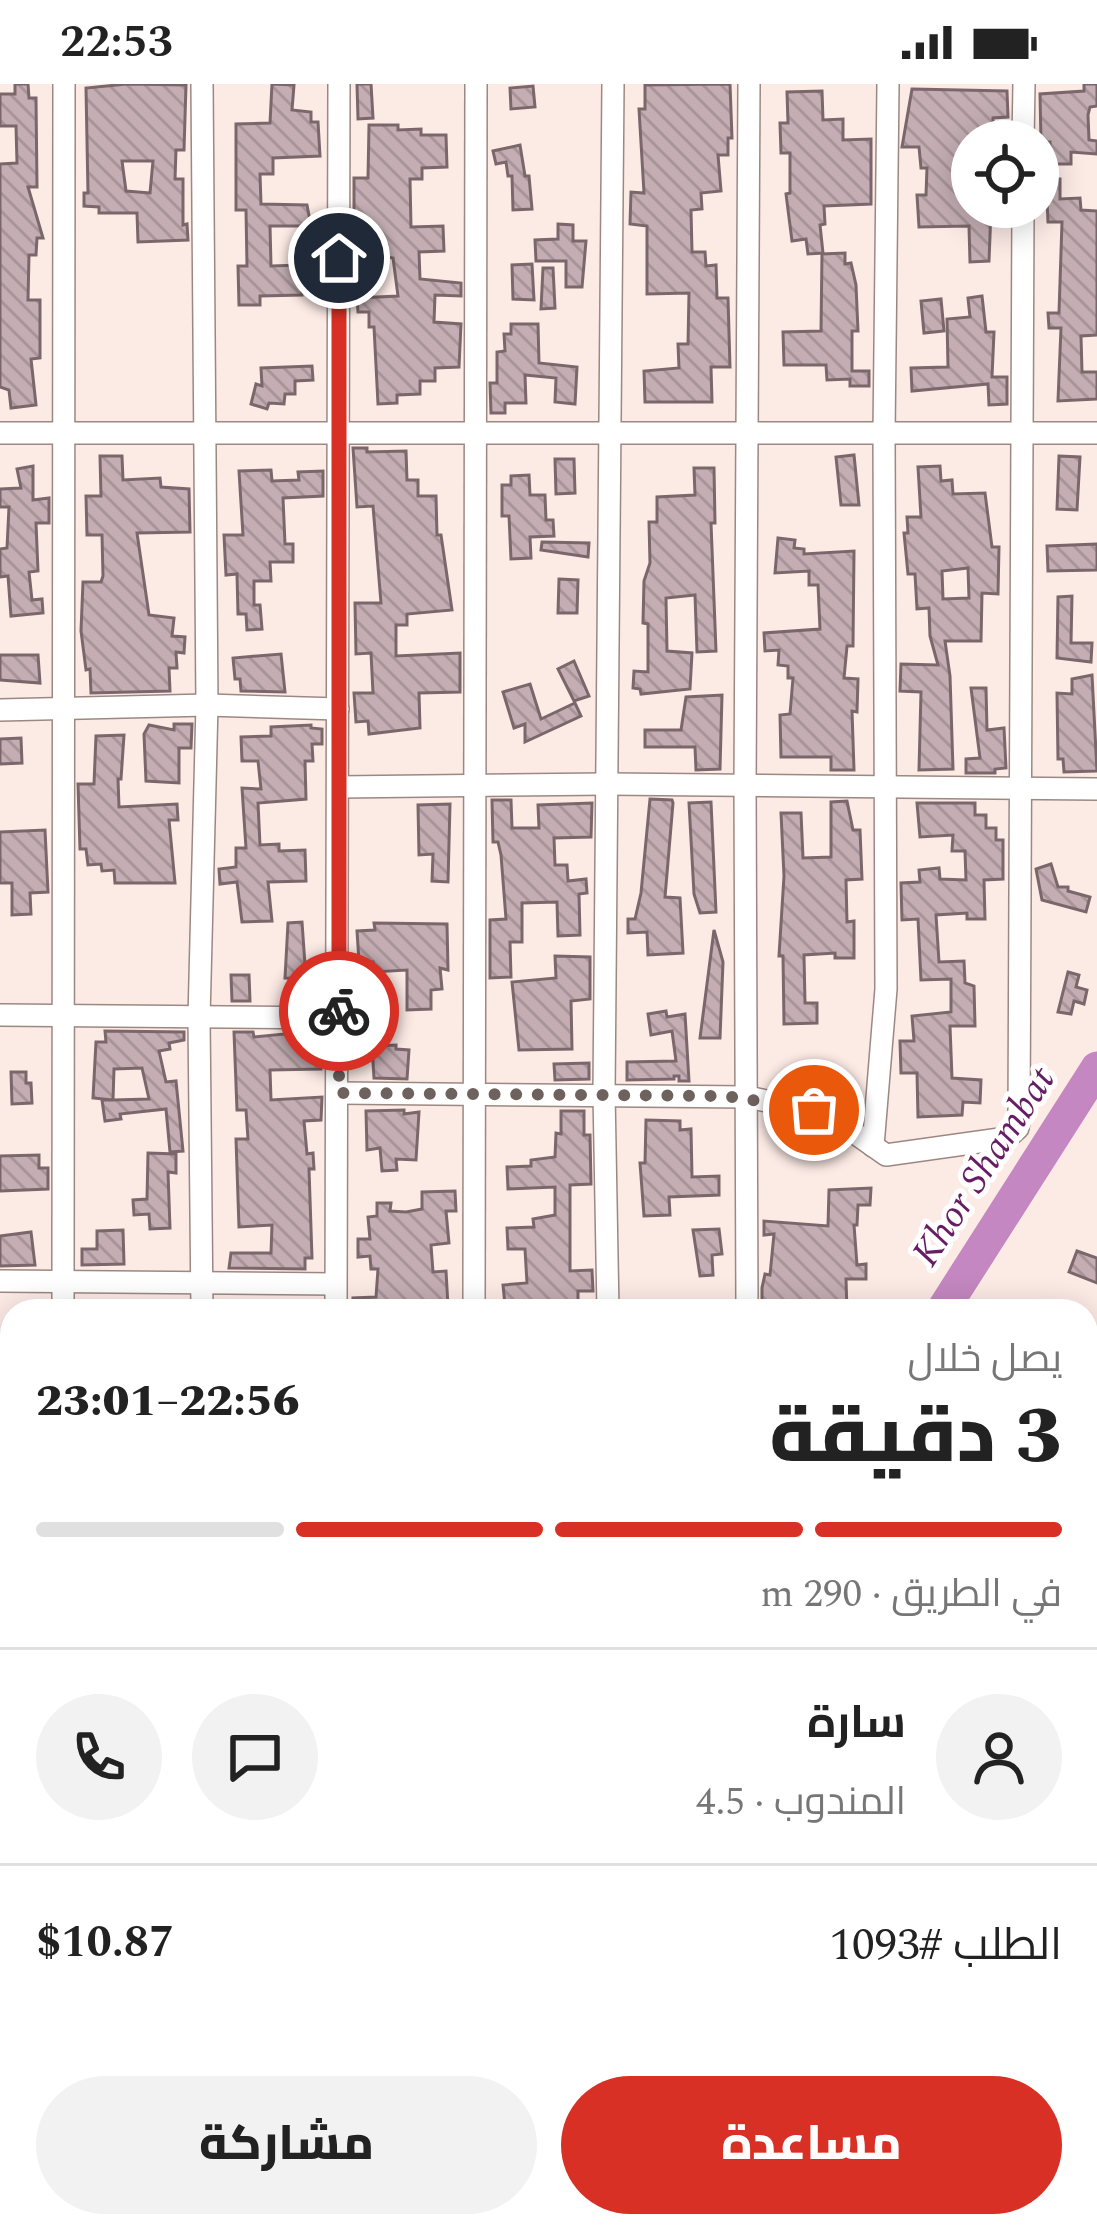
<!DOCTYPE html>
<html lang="ar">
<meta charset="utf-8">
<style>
body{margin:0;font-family:Spectral,Cairo,serif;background:#f2f2f2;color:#222;direction:rtl;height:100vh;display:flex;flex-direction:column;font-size:45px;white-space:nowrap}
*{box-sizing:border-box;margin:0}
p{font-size:39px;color:#767676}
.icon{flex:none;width:66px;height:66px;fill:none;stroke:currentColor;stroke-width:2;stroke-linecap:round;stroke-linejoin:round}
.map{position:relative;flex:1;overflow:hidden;direction:ltr}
.panel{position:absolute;left:0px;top:1215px;width:1098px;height:939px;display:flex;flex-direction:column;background:#fff;border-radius:36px 36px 0 0;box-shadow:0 6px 30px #0003;direction:rtl}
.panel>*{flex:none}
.tools{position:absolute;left:951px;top:36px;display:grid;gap:24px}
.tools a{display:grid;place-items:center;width:108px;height:108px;border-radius:50%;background:#fff;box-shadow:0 6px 30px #0003;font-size:60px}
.pin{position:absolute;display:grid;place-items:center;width:102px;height:102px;color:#fff;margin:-51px;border:6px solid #fff;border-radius:50%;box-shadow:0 3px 12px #0007}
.courier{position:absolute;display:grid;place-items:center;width:120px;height:120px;margin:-60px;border:9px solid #d93025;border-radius:50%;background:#fff;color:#222;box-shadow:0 3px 15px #0007}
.summary em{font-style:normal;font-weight:800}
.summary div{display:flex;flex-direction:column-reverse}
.summary{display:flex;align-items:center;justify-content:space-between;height:204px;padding:0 36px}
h1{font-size:78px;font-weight:800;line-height:90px}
.bar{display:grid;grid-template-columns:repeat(4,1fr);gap:18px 12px;align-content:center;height:144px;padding:0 36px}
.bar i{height:15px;border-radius:9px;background:#e0e0e0}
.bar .active{background:#d93025}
.bar p{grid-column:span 4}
.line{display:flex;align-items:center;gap:30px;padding:0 36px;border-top:3px solid #e0e0e0}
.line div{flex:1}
.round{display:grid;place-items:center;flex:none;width:126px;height:126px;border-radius:63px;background:#f2f2f2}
.button{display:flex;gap:24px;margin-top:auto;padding:24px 36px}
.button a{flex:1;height:138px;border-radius:72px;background:#d93025;color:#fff;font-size:48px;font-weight:800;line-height:138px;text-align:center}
.button a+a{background:#f2f2f2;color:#222}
.status{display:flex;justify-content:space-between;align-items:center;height:84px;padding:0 60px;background:#fff;direction:ltr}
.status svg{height:33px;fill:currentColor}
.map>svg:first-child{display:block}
</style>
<div class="status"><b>22:53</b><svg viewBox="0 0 49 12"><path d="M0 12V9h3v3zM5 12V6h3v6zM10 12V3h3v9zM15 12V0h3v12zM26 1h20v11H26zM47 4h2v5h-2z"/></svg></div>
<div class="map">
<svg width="1097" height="2152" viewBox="0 0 1097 2152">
<defs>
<pattern id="building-back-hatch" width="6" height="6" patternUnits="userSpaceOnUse" patternTransform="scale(3)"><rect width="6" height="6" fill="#c4aeb3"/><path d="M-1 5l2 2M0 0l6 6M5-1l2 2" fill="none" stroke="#a89599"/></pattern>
</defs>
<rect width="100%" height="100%" fill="#fceae5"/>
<polygon fill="#fee0d7" points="1086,1341 1097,1342 1097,2152 710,2152 715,2142 1086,2142"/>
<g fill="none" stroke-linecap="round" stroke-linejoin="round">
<g stroke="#c487c1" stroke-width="33">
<polyline points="942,1227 1097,984"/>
<polyline points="505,2152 508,2142"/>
</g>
</g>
<g fill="url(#building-back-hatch)" stroke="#7b676b" stroke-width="3" fill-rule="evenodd">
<polygon points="15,0 28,0 29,14 36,14 37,103 28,103 43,154 37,154 36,171 29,171 28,216 40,216 40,274 31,275 36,321 11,324 9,306 0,303 0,80 17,79 16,42 0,42 0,10 15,10"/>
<path d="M127,0L186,1L184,66H176L175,95H183V141L187,140L188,156L138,158L137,129H99V123L84,122V109H88L86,4ZM122,77H153L150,109L126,107Z"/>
<polygon points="272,0 294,1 292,26 311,28 311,38 318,38 320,72 273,74 273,90 260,90 261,120 307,121 311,142 270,142 271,182 301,181 302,211 260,212 260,221 239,221 238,182 247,182 246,126 236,126 236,40 270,39"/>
<polygon points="357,0 371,0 373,34 358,35"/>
<polygon points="730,0 732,54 728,54 728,71 718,71 721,107 701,109 702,125 691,126 692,168 705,168 706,182 716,181 717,214 728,214 730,283 711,283 712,318 645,318 644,287 679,284 678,260 688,260 689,209 647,210 647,142 630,140 631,108 644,109 639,25 645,25 645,1"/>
<polygon points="1084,0 1097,0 1097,22 1090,23 1088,31 1089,56 1097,57 1097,70 1071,68 1071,80 1050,80 1050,58 1041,58 1040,10 1084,7"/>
<polygon points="533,2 535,23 511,25 510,4"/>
<polygon points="912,5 1007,7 1008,33 993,34 993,57 972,57 972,128 991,127 989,177 970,178 969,142 919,143 917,111 926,111 927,84 921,84 919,63 902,63"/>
<polygon points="822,7 823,36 843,35 843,56 871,55 871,120 824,122 825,140 820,141 823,169 808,170 806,155 792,157 786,110 790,109 790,69 781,69 780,39 788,39 787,8"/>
<polygon points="369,41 398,41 398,46 421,45 421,51 446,51 447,83 422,84 422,95 410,95 411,143 443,142 444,167 419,168 420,195 461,199 461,212 435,211 434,238 461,240 459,283 435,284 435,297 420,297 420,310 397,311 397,319 378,320 374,243 369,243 369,228 358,228 357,214 398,212 393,174 386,173 387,161 360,162 359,142 354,143 354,94 368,94"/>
<polygon points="520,61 525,92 529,92 532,125 513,126 512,92 508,92 506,78 496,80 493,67"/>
<polygon points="1046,95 1060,95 1060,115 1080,114 1081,126 1097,127 1097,251 1081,252 1082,288 1097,288 1097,315 1058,317 1061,244 1049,244 1048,229 1059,229 1062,138 1048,138"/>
<polygon points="558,140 573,141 573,157 586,157 582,203 566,203 566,177 536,177 535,156 558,155"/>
<polygon points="845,169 845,180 851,179 856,201 858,247 852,247 852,287 869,287 869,302 850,302 850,295 827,296 826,281 784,281 783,248 821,247 822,170"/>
<polygon points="532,180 534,216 513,215 512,181"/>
<polygon points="543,184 553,184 555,224 541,225"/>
<polygon points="982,212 986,248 994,248 992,293 1007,293 1007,320 989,321 988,300 912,307 911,284 948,283 947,235 970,233 968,214"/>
<polygon points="941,215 944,247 924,249 921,217"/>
<polygon points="511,240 538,240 539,279 577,283 575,320 555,318 556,294 525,291 526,319 505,319 505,329 491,329 490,299 497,299 497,268 505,267 504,250 511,250"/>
<polygon points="312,282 313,296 295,297 295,310 285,310 284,320 269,319 267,325 251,320 256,300 262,302 261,284"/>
<polygon points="353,364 367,364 367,368 406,367 407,396 418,396 418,412 436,412 437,451 441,451 452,526 407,530 407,541 396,541 396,572 460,569 460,608 419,609 420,644 369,650 368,637 356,638 354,609 373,609 371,569 356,570 355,519 381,519 373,422 357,423"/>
<polygon points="854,371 859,421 841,421 836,373"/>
<polygon points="100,372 122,372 123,396 160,394 161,403 189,405 190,448 137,449 149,531 174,534 172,552 185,553 184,569 176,568 177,584 169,584 170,607 91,609 90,585 86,586 81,547 83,498 101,498 103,492 102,451 87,451 86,412 101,412"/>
<polygon points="1059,372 1080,373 1077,426 1057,425"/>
<polygon points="555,375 574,375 575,409 556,410"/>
<polygon points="33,382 33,416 49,414 49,439 36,439 38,487 29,488 32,516 42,515 43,529 11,532 8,492 0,493 0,465 7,464 9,423 0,423 0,405 21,404 17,385"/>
<path d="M940,382L941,397L952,396L953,410L985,409L992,463H999L998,510L982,509L981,557H945L950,592L953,685L919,686L921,608L900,607L901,580L938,581L930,552L929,524L917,525L915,490H908L904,449H908L907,433H921L918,383ZM968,484L969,514L943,515L942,487Z"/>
<polygon points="694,384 714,384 715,439 711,439 716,567 697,568 695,511 666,514 667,567 692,569 690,605 641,610 640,605 633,604 634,587 648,588 648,540 643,539 644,497 650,479 649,438 657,438 657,413 695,411"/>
<polygon points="271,386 272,397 299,396 298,388 323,387 323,412 283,414 285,460 293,460 293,478 270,478 271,497 254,497 254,521 260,521 262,545 247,546 246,530 238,530 237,490 226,491 224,451 243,451 239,387"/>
<polygon points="529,391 530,411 545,411 546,436 553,436 554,452 530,453 531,474 511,475 509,432 502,432 502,401 511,401 511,392"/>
<polygon points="778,454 795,456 794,464 804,465 804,470 854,467 853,562 847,562 844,594 858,595 857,628 852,627 854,686 831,686 831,673 781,673 780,631 790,630 793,594 788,594 788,582 778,581 779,566 765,567 764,549 820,545 818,501 809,501 809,487 775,489"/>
<polygon points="542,458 589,459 588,473 541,466"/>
<polygon points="1097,460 1097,486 1048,487 1047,462"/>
<polygon points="559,495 578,496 577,529 558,529"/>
<polygon points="1072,512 1071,559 1092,559 1091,578 1057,574 1058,513"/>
<polygon points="281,570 285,608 241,607 240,595 235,595 233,574"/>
<polygon points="0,571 38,571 40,599 0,596"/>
<polygon points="574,577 589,612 574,617 558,585"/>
<polygon points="1092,591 1097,687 1064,688 1063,675 1058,675 1057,609 1072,610 1072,595"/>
<polygon points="530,600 541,635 575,619 581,632 525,658 525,640 514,644 503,608"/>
<polygon points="971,604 986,604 987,646 1004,644 1006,684 995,685 995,689 966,689 966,675 980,674"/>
<polygon points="722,611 720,685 696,686 695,663 645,663 645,646 681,646 686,613"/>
<polygon points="174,640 192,640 191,664 179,664 179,699 146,697 144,650 149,641 174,646"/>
<polygon points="311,641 311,644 322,645 322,660 312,660 313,677 305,677 306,715 258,719 260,761 279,760 279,767 305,766 306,797 268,798 272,837 242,838 237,798 220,800 219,785 236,783 236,764 246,764 242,704 261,705 258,677 242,677 241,653 271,652 271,643"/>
<polygon points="124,651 121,695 118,695 119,723 177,720 178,736 169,736 175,799 115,799 114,786 102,787 101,780 88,781 86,765 80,765 78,700 94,700 96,652"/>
<polygon points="21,654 22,679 0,680 0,655"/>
<polygon points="650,715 672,716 673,719 665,813 680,814 683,869 648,871 647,848 628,849 628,835 635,835 641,809"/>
<polygon points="492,716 511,716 512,744 539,744 538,721 592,719 591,753 554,754 555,781 567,781 568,797 586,795 587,809 579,810 580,851 558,852 557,818 522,819 522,858 510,858 511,893 490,894 490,836 506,835 501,771 498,758 493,758"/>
<polygon points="847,717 853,746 860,746 862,795 846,796 847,838 854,837 854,874 835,874 835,869 804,871 805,919 817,919 817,939 784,940 783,872 779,872 784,792 781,729 801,729 803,774 831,773 831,718"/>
<polygon points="711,718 716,828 700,829 694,810 689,719"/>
<polygon points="917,719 975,719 975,731 986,731 986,744 996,744 996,756 1003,756 1003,795 984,796 985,835 967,835 967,829 936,831 939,878 964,877 965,899 974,902 975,942 950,942 952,994 981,996 980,1019 963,1018 962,1031 918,1033 917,989 901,989 900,957 914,957 912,932 951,928 951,895 921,896 918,835 902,836 901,799 920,798 919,786 939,784 940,795 966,796 965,767 952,767 953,751 920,753"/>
<polygon points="450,720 448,798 432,797 433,770 419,771 418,721"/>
<polygon points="45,746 48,808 30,809 31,830 12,831 12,799 0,799 0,748"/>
<polygon points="1051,780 1058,803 1068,803 1068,807 1090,813 1086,828 1042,816 1036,785"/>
<polygon points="302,838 306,895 285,894 288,839"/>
<polygon points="374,839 447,840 448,886 440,884 442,905 431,906 431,925 407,926 407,886 373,888 373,878 359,878 357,847 375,846"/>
<polygon points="714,846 723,878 720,954 700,954"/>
<polygon points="555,872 590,873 590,915 571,917 572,965 519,966 512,898 556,894"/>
<polygon points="1068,888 1079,891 1076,903 1087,906 1084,920 1074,917 1071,930 1058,928"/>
<polygon points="231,891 249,891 250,917 232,917"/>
<polygon points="666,927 667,933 685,930 689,997 679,997 679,992 674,992 674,995 627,996 627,978 676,977 672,947 651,951 648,930"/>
<path d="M105,947L184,948V956L169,959L170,965L159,967L166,998L176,997L183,1067L170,1068L166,1025L120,1030L121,1035L105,1037L102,1016H113L93,1014L96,958H106ZM142,984L149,1015L113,1016L114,985Z"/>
<polygon points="234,948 253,948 254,953 294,949 299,967 320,966 321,985 270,986 271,1016 322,1013 321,1036 304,1037 307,1070 313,1069 314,1085 309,1085 312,1174 305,1174 305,1185 229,1184 231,1169 271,1169 272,1141 239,1143 236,1055 248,1055 246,1026 237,1026"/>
<polygon points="396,961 396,965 409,966 407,995 374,994 372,962"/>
<polygon points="589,979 589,995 555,996 554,980"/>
<polygon points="11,988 26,988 26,999 31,999 32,1019 12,1020"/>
<polygon points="404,1026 404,1030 419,1028 416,1076 396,1075 397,1086 382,1087 380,1064 367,1066 366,1027"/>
<polygon points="561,1027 584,1027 584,1051 590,1051 591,1100 570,1101 570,1187 592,1186 593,1207 578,1207 578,1218 505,1221 503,1201 527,1199 525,1165 508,1165 507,1144 534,1143 533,1135 555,1131 555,1103 508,1105 507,1083 531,1082 531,1076 555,1073 556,1049 561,1050"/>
<polygon points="646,1036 680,1037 680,1046 691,1045 692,1093 719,1092 719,1111 669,1113 670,1131 644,1132 640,1079 645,1079"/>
<polygon points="148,1069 176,1070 176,1089 168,1088 170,1144 150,1145 149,1130 134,1131 133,1116 147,1115"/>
<polygon points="39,1071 39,1084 48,1084 48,1105 0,1107 0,1072"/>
<polygon points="871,1104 870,1121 858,1121 857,1141 854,1141 857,1181 866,1180 866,1195 846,1195 847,1227 783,1227 783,1224 762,1223 762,1204 765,1190 770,1191 774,1150 764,1151 764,1137 828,1142 829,1106"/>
<polygon points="455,1107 456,1127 446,1127 449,1159 431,1161 433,1188 446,1187 448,1222 353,1227 353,1214 376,1213 378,1185 371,1185 370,1172 358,1173 358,1155 370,1155 368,1133 377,1132 377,1119 391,1119 390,1127 406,1128 422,1125 422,1108"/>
<polygon points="719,1145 722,1170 712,1171 713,1191 700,1192 693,1146"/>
<polygon points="123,1146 124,1180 82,1181 82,1165 97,1165 97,1147"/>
<polygon points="31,1148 35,1181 0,1182 0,1152"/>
<polygon points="1077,1167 1097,1174 1097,1199 1069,1188"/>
</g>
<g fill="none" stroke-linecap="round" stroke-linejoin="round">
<g stroke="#9c8882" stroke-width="24">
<g id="street">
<polyline points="1023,57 1024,0"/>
<polyline points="0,349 1097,349"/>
<polyline points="0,626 207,621 338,625"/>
<polyline points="339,703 608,700 1097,705"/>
<polyline points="0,931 339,934"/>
<polyline points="339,1009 748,1013 829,1031 886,1071 1007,1054 1018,1044 1019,1036 1023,123"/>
<polyline points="873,1062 886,905 884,350 888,0"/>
<polyline points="0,1197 335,1200"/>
<polyline points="63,1227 64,0"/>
<polyline points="202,1227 199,934 207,621 202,0"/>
<polyline points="336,1227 339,0"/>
<polyline points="474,1227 476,0"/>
<polyline points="608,1227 604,1009 613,0"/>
<polyline points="747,1227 745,701 749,0"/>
<polyline points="0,1314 12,1314"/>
<polyline points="0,1444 12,1443"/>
<polyline points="1086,1488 1097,1313"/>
<polyline points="0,1699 12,1698"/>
<polyline points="0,2049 12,2047"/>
<polyline points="120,2142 121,2152"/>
<polyline points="261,2142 262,2152"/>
<polyline points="711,2152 713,2142"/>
</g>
</g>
<g stroke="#9c8882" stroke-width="33">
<g id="secondary">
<polyline points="1086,1488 1097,1487"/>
<polyline points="0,1583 12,1582"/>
<polyline points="1086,1920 1097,1900"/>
<polyline points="952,2152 958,2142"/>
</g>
</g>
<use href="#street" stroke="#fff" stroke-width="21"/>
<use href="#secondary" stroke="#fff" stroke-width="30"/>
</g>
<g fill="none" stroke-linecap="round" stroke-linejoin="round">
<polyline stroke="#6e625f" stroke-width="12" stroke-dasharray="0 21.6" points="339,927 339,1009 726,1012 814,1026"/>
<polyline stroke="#d93025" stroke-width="15" points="339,174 339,927"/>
</g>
<g text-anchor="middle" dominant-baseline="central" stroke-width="10" stroke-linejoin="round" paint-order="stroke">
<g font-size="39" font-style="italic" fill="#661d64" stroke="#fff">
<text transform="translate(984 1083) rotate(-57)">Khor Shambat</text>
</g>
</g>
</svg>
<div class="tools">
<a><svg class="icon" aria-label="locate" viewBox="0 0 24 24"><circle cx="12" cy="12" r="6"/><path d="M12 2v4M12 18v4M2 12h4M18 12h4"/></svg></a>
</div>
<div class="pin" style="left:814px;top:1026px;background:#ea580c"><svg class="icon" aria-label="bag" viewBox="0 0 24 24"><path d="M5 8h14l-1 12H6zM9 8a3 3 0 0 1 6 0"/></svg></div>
<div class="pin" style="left:339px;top:174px;background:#1f2937"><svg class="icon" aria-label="home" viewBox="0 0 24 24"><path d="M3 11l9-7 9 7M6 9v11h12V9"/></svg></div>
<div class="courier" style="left:339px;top:927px"><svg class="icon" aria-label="bike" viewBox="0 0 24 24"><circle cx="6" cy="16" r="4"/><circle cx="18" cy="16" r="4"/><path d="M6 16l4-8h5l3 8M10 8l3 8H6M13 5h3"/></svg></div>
<section class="panel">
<div class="summary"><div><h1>3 دقيقة</h1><p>يصل خلال</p></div><em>22:56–23:01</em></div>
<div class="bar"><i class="active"></i><i class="active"></i><i class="active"></i><i></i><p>في الطريق · 290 m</p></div>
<div class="line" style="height:216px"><a class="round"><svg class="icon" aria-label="person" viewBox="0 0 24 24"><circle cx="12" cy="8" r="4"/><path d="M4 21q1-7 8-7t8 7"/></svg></a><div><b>سارة</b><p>المندوب · 4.5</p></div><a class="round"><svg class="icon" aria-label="chat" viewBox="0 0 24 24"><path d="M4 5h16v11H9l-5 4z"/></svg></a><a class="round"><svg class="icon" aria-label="phone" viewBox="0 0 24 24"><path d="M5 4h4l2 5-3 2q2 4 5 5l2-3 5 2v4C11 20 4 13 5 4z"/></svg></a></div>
<div class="line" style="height:156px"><div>الطلب #1093</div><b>$10.87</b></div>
<div class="button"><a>مساعدة</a><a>مشاركة</a></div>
</section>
</div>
